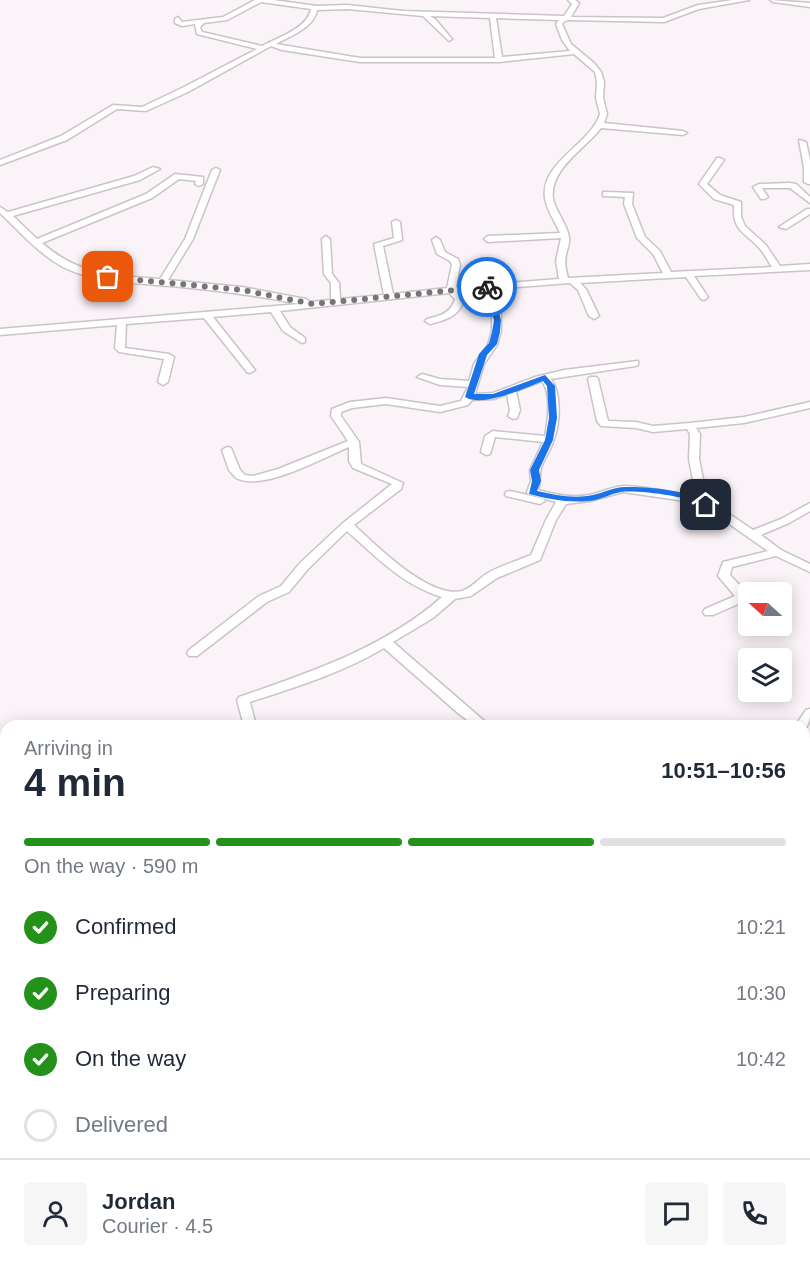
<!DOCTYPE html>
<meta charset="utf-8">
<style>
body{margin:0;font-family:Helvetica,sans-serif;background:#f6f6f7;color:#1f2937;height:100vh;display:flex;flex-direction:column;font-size:22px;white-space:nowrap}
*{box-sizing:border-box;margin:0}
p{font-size:20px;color:#747a83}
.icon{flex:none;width:33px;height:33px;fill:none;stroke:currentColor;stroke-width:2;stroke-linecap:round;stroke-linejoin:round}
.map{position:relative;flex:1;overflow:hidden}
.panel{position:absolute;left:0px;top:720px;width:810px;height:558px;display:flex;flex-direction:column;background:#fff;border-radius:18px 18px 0 0;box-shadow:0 3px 15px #0003}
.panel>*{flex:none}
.needle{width:39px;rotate:291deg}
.fabs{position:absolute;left:738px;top:582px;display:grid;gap:12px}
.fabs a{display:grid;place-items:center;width:54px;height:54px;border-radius:6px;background:#fff;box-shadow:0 3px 15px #0003;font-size:30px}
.pin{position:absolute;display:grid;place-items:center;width:51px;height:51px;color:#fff;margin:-26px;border-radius:12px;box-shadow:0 3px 9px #0006}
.courier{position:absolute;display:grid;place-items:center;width:60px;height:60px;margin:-30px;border:4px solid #1a73e8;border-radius:50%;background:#fff;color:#222;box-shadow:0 2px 8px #0007}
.headline em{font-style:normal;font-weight:700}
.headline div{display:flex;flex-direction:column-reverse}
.headline{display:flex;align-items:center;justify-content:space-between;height:102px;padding:0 24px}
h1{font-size:39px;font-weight:700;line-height:45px}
.bar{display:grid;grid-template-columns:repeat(4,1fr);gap:9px 6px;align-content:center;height:72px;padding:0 24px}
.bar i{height:8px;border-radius:4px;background:#e0e1e3}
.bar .selected{background:#23911a}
.bar p{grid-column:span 4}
.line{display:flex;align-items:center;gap:15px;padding:0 24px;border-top:2px solid #e0e1e3}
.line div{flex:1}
.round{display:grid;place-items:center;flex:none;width:63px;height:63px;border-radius:6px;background:#f6f6f7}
ol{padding:0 24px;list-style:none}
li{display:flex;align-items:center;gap:18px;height:66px}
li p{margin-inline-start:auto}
li .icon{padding:6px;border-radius:50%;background:#23911a;color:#fff;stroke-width:4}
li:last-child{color:#747a83}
li i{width:33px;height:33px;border:3px solid #e0e1e3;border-radius:50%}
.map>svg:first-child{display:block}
</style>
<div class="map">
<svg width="810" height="1278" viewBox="0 0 810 1278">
<rect width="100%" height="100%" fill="#faf3f8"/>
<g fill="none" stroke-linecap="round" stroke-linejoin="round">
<g stroke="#cac3c8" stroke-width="3">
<g id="minor">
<path d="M255,0H273L317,6L347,5L403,11L564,16L572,4L568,0H575L579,3L571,17L663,18L698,5L733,0H749L699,9L664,22L568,20L565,21L562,24L571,44L594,63L601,72L604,82L603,98L607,114L604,123L683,131L687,133L683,135L601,128C586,148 549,169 553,199C556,212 567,224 569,237C570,244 567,249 566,255C564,263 566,271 568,278L663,273L653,254L637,238L624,204L625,197L603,196V192H606L633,193L632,204L645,237L660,251L671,272L772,267C768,261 765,255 761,250C746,232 732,232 734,205L714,199L699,184L717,158H720L724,160L707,184L720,195L741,202V217L745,226L766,245L780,266L810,264V270L694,276L708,297L704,300L701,299L686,277L580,283L586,289L599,316L594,319L589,316L578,290L570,283L493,289L501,316V331L497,345L484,364L475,394L493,393L535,377L564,370L638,361V365L635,366L551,379C562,394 560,425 553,442C550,451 544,459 541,468C539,475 541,482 538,490C555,495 572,498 589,495C601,493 613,486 625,486C649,487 673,493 696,496L689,459L690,434L687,429L653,432L636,428L601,426L597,421L588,379L590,377H596L598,379L608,421L636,422L653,426L690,423L744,417L810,402V408L744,423L696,428L700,434L699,459L707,499L753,530L781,519L810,503V511L789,523L761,535L781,550L810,564V572L776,556L732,567L730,575L744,590L747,598L745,601L713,615H705L703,612L705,609L735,596L718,576L723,562L768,551L699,503L623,492L590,501L566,504L556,520L540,560L497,578L471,596L455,599L433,618L393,642L490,726H475L458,713L384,648C342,673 296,687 250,702L256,726H244L237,700L239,697C311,672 384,648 442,597C404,586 376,557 347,531L308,569L289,592L267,602L197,656H189L187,653L189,650L259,596L281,586L300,563L343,523L392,484L353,468L349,461V447C322,458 263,492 236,478L229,470L222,450L227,447L231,448L240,470L245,475L253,476L278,469L348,441L331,416L332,409L350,402L386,398L440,406L461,401L468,387L440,385L417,377L422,374L440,379L469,381L474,364L488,345L492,331V316L484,289L458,292L464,299C460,316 446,320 430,324L425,321L427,319C440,316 451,313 455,299L449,293L280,311L290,327L305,338V342L302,343L283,331L271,312L213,317L255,370L250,373L247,372L204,318L126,324L125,348L169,354L174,357L168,382L163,385L158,382L164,359L119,352L115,348L117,325L0,335V329L300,304C260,296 221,291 181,287C145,283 95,284 63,267C39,254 20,232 0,213V207L8,212L134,176L153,167L160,169L140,180L13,216L37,239L146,194L175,174L203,177V184L199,186L195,184L196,181L179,179L152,198L42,243C80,276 112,275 160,279L185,239L212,170L216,168L220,170L193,239L168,280L242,287L306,299L310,302L331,300V283L324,274L322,239L326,236L330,239L332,274L339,283L340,299L384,295L374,244L394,238L392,222L396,220L400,222L402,240L383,246L393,294L447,288L452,265L450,261L437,254L432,240L436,237L440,240L445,252L458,259L460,265L456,287L559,279L556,261L561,238L488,242L484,239L488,236L560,233C555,221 547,211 545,198C540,162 591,144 600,114L596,98L597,82L595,72L574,54L499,62H360L282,50L271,46L188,92L146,111L117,109L67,140L0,165V160L61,136L113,105L142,107L182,88L257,49L197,34L195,24L182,26L175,23V19L178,17L182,22L223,17ZM261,2L311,9C308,28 277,38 262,46L202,32L200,27L204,23L227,20ZM347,9L423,16L449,41L452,39L451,38L436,20L430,16L490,18L495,58H360L276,44C290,36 314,28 317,10ZM496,18L559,20L556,24L562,40L570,51L502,57ZM542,381C552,395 548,421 545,436L493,431L485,436L481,452L486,455L490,454L495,437L543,442L530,470L531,481L527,492L528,494L556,502L546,520L531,555C517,561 502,565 488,573C479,578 472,588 462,591C429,599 376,545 354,525L401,489L403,483L361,464L359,442L341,416V412L352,408L386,404L440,412L468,405L472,400L494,399L507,394L510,410L508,416L513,419L517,418L520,410L516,391Z"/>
<polygon points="770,0 810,3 810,7 773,2"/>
<polygon points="799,140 806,142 810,160 810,184 808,184 804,182 804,168"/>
<polygon points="789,183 796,184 810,197 810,203 790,188 762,188 768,197 764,199 761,199 753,187 759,184"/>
<polygon points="807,209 810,209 810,214 786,229 779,227"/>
<polygon points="510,491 544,499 545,501 540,504 506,496 505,494 506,492"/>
<path d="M810,709C810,717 810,724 804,730V726H795L806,710Z"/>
</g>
</g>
<use href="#minor" fill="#fff" fill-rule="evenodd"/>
</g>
<path fill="#1a73e8" d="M487,285L491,287L501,320L500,332L497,344L487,355L474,394H493L545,375L555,386L557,418L553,440L539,470L541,481L537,491C555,495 574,499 593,495C603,493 614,487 625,487C644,486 699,491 710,505L709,507H703C693,496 636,490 621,492C610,494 600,500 589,501C568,503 549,499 529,494L532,481L530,470L545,440L549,418L547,386L543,381C525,388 483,408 465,397L479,354L489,343L492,332L494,320L483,287Z"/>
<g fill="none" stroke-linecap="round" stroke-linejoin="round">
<polyline stroke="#777477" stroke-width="6" stroke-dasharray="0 10.8" points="108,277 242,290 313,304 487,287"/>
</g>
</svg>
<div class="fabs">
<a><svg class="needle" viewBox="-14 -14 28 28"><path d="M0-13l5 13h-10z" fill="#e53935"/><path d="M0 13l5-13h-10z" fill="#747a83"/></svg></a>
<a><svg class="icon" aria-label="layers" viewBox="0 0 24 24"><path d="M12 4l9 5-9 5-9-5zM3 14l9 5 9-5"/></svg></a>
</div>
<div class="pin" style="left:108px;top:277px;background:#ea580c"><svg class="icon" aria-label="bag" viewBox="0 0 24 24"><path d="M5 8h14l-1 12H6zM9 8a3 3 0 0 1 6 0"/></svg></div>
<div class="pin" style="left:706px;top:505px;background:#1f2937"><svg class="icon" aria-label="home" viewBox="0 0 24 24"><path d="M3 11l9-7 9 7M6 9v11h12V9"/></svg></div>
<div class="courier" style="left:487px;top:287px"><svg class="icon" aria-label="bike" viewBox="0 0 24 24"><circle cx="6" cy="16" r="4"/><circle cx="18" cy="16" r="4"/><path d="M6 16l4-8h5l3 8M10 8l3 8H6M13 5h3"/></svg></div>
<section class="panel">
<div class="headline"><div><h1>4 min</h1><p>Arriving in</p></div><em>10:51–10:56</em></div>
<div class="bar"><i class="selected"></i><i class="selected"></i><i class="selected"></i><i></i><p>On the way · 590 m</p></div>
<ol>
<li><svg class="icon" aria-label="check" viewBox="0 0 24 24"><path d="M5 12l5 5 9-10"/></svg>Confirmed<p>10:21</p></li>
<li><svg class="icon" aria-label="check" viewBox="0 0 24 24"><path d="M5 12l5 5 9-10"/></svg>Preparing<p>10:30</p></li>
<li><svg class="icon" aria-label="check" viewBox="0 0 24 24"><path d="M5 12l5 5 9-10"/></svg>On the way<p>10:42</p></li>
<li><i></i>Delivered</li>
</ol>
<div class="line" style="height:108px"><a class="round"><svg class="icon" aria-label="person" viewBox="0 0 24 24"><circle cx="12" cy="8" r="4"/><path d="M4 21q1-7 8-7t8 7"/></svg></a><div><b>Jordan</b><p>Courier · 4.5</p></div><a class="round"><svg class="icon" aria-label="chat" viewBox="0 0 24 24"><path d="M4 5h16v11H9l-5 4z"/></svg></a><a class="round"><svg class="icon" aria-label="phone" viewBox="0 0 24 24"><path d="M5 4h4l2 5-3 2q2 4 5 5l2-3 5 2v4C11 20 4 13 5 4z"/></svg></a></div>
</section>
</div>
